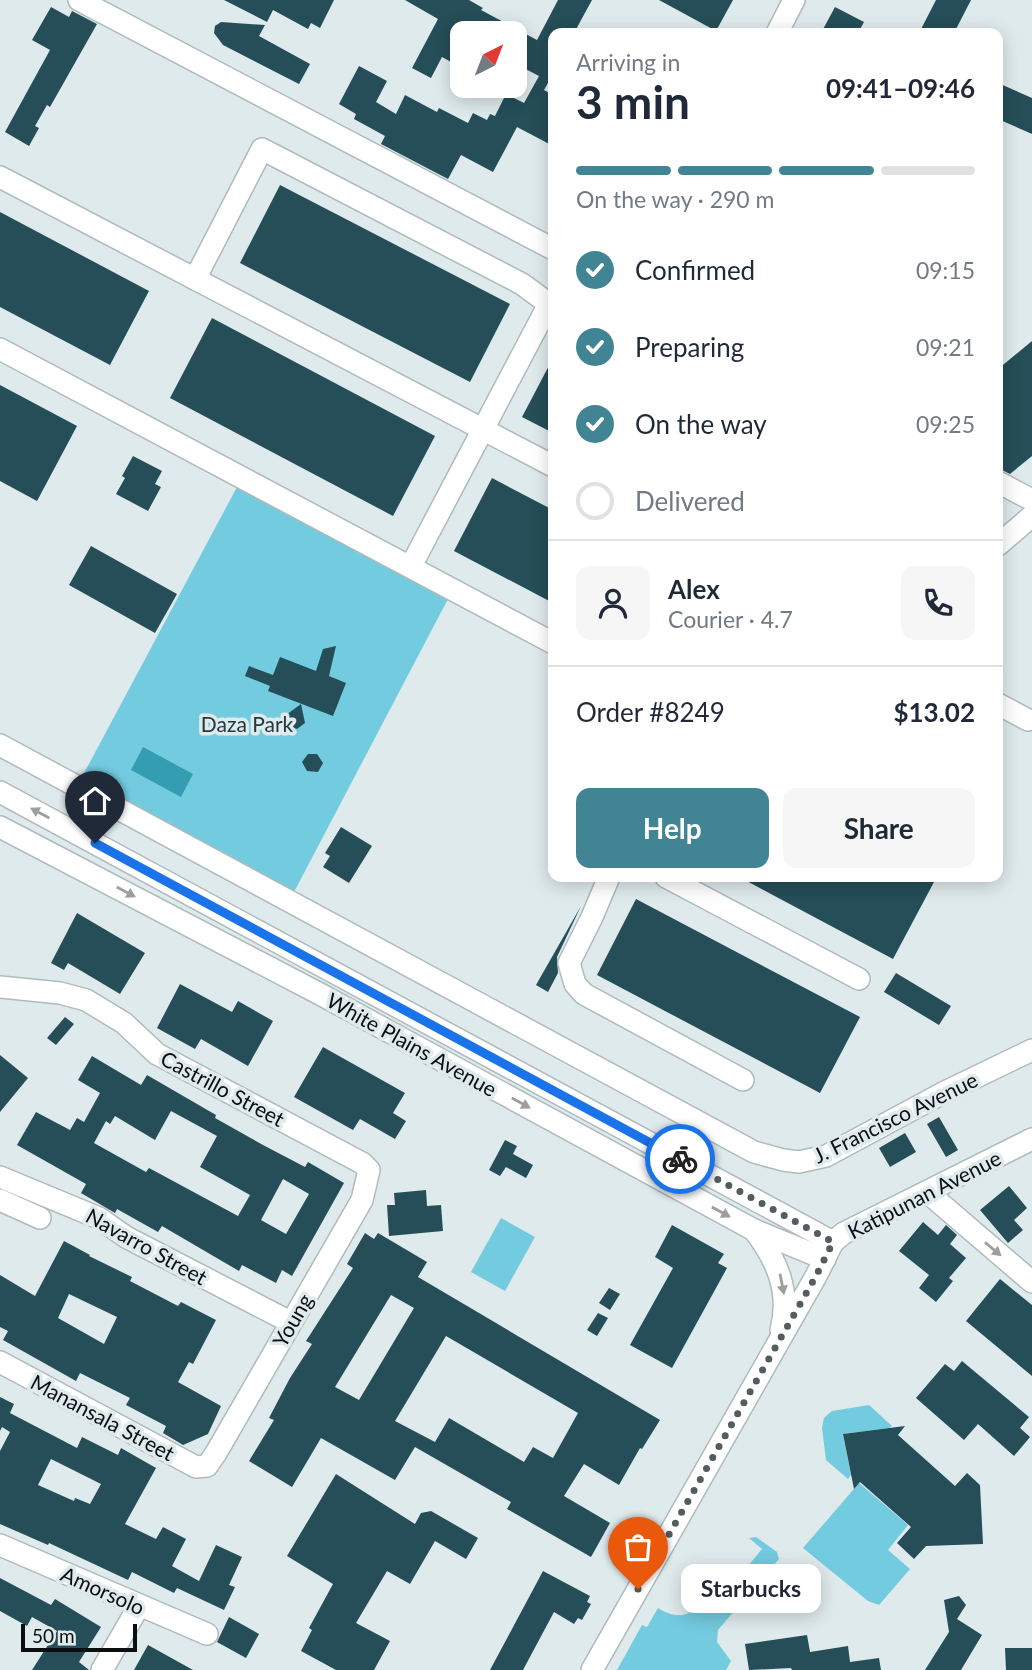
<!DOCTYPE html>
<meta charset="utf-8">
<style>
body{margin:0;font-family:Lato,sans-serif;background:#f6f6f7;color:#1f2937;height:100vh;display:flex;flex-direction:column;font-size:26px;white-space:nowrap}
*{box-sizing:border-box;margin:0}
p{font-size:23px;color:#747a83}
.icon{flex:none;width:38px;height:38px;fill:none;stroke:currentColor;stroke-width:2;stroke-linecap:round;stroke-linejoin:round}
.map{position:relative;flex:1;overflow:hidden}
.panel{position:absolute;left:548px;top:28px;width:455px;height:854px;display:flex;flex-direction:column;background:#fff;border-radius:14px;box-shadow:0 4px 18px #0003}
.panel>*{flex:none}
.needle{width:46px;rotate:42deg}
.controls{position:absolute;left:450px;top:21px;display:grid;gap:14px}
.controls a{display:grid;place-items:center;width:77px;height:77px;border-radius:14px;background:#fff;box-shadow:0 4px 18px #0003;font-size:35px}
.scale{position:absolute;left:21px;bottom:18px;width:116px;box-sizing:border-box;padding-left:7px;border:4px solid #0b0f10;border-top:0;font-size:19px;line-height:24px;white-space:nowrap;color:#0b0f10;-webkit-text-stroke:5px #dfeaed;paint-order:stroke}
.pin{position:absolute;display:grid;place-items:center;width:60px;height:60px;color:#fff;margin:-72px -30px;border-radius:50% 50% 50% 0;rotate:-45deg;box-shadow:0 0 7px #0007}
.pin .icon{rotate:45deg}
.courier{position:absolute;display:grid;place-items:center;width:70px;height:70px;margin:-35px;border:5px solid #1a73e8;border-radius:50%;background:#fff;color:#222;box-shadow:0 2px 9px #0007}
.bubble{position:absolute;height:49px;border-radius:14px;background:#fff;box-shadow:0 4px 18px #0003;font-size:23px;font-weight:700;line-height:49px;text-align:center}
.headline em{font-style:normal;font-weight:700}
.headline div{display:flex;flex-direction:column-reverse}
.headline{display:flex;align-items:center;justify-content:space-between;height:119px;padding:0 28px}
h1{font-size:46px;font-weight:700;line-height:52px}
.bar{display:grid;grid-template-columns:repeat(4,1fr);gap:10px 7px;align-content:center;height:84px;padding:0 28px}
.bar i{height:9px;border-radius:5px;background:#e0e1e3}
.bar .on{background:#418594}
.bar p{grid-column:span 4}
.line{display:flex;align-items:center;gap:18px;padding:0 28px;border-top:2px solid #e0e1e3}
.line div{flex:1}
.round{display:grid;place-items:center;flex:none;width:74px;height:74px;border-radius:14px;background:#f6f6f7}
ol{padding:0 28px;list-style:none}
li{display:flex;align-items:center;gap:21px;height:77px}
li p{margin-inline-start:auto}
li .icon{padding:7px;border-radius:50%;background:#418594;color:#fff;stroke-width:4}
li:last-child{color:#747a83}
li i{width:38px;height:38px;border:4px solid #e0e1e3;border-radius:50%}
.cta{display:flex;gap:14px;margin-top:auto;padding:14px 28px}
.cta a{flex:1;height:80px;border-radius:14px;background:#418594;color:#fff;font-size:28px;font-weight:700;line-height:80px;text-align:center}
.cta a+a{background:#f6f6f7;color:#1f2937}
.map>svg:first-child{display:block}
</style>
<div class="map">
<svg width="1032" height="1670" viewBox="0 0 1032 1670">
<rect width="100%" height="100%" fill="#dfeaed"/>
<g fill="#73cbdf">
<polygon points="237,487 448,599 294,892 82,777"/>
<polygon points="501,1218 535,1237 505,1291 471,1272"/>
<polygon points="869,1405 892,1426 889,1428 843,1434 851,1475 848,1479 826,1460 822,1428 824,1418 832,1411"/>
<polygon points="859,1483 908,1525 888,1550 910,1569 879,1605 868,1601 803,1548"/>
<path d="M756,1537L777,1552L779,1559L718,1630L717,1642L731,1661L726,1670H617L642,1625L647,1627L658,1608C688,1627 701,1605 718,1582L728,1590L762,1549L749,1538Z"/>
</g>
<polygon fill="#349db2" points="143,747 193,774 181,797 131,770"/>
<g fill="#254e58" fill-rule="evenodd">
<polygon points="224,0 334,0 320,28 311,23 308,29 273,10 267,22"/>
<polygon points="405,0 469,0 483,8 481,10 537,40 558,0 592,0 574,33 553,33 553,74 544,90 553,95 553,146 517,127 493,172 461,155 448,179 381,144 385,136 354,119 356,114 339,104 359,66 387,81 376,102 396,114 405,95 437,112 439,108 468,123 473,113 487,120 490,114 495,116 506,94 524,103 539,76 514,63 514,33 462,33 462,42 458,50 462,52 462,68 442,57 431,78 412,68 438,19"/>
<polygon points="659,0 733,0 716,31"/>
<polygon points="936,0 971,0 954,33 919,33"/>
<polygon points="51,7 69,17 72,11 97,24 50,107 47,105 35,126 39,128 29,146 5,132 50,50 32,40"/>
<polygon points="835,7 864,22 858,33 821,33"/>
<polygon points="221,22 265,25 259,36 310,64 299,84 223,45 214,33 215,26"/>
<polygon points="998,83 1032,98 1032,134 998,119"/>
<polygon points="280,185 510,304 470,382 240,263"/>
<polygon points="0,212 149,291 110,365 0,307"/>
<polygon points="212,318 435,436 393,516 170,398"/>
<polygon points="1032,341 1032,456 1010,474 998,468 998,369"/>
<polygon points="553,358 553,433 522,417"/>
<polygon points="0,385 77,426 37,501 0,481"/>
<polygon points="133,456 162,471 155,484 161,487 148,511 116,494 125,478 122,476"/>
<polygon points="492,478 553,510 553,603 454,551"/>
<polygon points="91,546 177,594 155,633 69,585"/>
<polygon points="336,646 329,676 346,683 333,716 268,691 270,686 245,676 249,666 273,675 280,657 316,671 323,649"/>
<polygon points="301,704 305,723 297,729 287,725 286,715"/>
<polygon points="308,754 317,754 323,763 318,772 307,771 302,762"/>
<polygon points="341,827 372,846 349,883 323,867 330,856 325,853"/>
<polygon points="739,877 924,877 934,882 893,959"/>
<polygon points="636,899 860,1017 820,1093 597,975"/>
<polygon points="581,906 557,957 558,973 548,992 536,985"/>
<polygon points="77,913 145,953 120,994 68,963 64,970 51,963"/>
<polygon points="896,973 951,1006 939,1025 884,992"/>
<polygon points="180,984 232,1012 238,1001 273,1021 248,1066 201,1039 195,1049 157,1028"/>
<polygon points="65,1017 74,1024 56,1045 47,1038"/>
<polygon points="323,1047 405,1093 393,1113 406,1121 395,1139 360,1119 353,1130 294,1097"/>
<polygon points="0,1055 28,1078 0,1112"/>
<path d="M92,1056L141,1085L147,1075L216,1115L215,1118L263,1145L305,1167L308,1162L344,1183L292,1276L282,1270L276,1283L242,1265L239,1271L162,1226L158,1232L117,1209L115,1213L81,1193L86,1184L17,1145L36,1112L70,1130L77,1118L84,1122L100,1093L78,1080ZM171,1111L217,1136L200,1167L250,1195L238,1216L149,1168L146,1172L94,1143L106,1121L110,1124L115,1116L155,1140ZM283,1179L309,1194L286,1234L261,1220Z"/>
<polygon points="939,1117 958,1150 946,1157 927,1124"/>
<polygon points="905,1133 916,1152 890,1167 879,1148"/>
<polygon points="505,1140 517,1146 513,1154 533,1165 526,1178 506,1167 500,1176 489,1170"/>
<polygon points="1009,1186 1027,1208 1014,1220 1023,1230 1008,1243 980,1210"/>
<polygon points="426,1190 427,1206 441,1205 443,1231 389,1236 387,1205 395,1205 394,1193"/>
<polygon points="923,1222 938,1235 946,1225 957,1235 950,1244 966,1258 949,1278 953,1281 936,1302 919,1288 929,1275 899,1251"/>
<polygon points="672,1225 724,1254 718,1263 727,1268 672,1368 630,1345 673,1268 655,1257"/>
<path d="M365,1233L374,1239L378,1233L427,1262L418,1277L660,1420L642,1449L640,1448L619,1485L584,1464L564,1496L610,1523L591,1557L507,1509L511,1502L415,1447L395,1480L321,1438L292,1487L249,1461L274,1420L269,1418L290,1378L312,1344L306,1341L353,1268L347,1264ZM391,1295L414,1308L359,1400L335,1387ZM446,1336L578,1413L553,1458L533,1447L524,1462L449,1418L435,1442L395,1421Z"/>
<path d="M64,1241L90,1255L89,1256L132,1277L130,1281L178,1306L181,1302L216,1320L193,1364L189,1362L178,1382L221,1406L208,1434L183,1445L163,1433L166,1426L126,1405L130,1398L80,1373L76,1381L3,1340L8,1331L0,1327V1275L35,1296ZM69,1294L117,1317L104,1344L58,1318Z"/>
<polygon points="1000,1279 1032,1305 1032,1376 966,1321"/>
<polygon points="609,1288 620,1294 610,1310 599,1303"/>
<polygon points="598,1313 608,1318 597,1336 587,1330"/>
<polygon points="962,1361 1029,1417 1020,1428 1030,1437 1014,1456 978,1424 964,1440 916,1398 945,1364 954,1371"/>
<path d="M0,1397L14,1404L10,1413L77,1448L82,1437L118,1455L121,1448L156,1468L125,1524L156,1539L163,1527L186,1539L172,1566L199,1581L216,1545L242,1557L229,1585L235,1587L224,1610L177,1588L174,1593L132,1572L128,1580L49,1543L48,1545L0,1524V1451L10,1432L2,1427L0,1431ZM51,1459L101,1484L90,1504L75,1498L74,1501L38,1485Z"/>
<polygon points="905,1426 898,1435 955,1486 967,1473 980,1485 983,1544 926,1546 914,1559 897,1543 911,1527 860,1482 854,1489 843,1434"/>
<polygon points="336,1474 415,1524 421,1513 431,1511 478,1538 466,1559 435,1541 410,1584 387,1571 356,1623 390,1641 374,1670 336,1670 301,1651 312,1630 309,1628 333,1584 287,1556"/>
<polygon points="543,1571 590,1596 587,1602 591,1604 582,1620 578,1618 574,1624 554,1612 523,1670 490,1670"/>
<polygon points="0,1578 51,1605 55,1599 101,1627 79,1662 89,1670 32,1670 57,1631 32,1617 27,1626 0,1611"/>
<polygon points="959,1596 966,1605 957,1619 982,1635 961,1670 925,1670 949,1632 944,1600"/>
<polygon points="229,1617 259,1634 246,1658 217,1642"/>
<polygon points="807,1635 810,1652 848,1646 850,1662 879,1658 881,1670 792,1670 791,1668 749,1670 745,1644"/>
<polygon points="148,1645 193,1670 134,1670"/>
<polygon points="1005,1648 1032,1648 1032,1670 1006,1670"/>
</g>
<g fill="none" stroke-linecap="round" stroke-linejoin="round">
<g stroke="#afbabc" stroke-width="24">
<g id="minor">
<polyline points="79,0 553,249"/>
<polyline points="777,33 794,0"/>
<polyline points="0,177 553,466"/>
<polyline points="195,279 262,149 522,284 553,307"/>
<polyline points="0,349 553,643"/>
<polyline points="998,482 1032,500"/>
<polyline points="998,545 1032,516"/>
<polyline points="411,566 549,304"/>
<polyline points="998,704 1028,720"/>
<polyline points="0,745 754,1152 783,1160 799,1162 826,1156 943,1093 1032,1050"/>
<polyline points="0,792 833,1242"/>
<polyline points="0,827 320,994 754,1230 825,1259"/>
<polyline points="609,877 592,917 569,963 575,984 584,994 743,1080"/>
<polyline points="666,877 859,979"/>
<polyline points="0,987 60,993 86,1000 124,1023 157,1054 362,1163 369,1170 362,1200 216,1453 207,1466 196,1467 0,1362"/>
<polyline points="0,1177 99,1218 126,1237 290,1322"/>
<polyline points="927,1192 1032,1282"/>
<polyline points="0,1200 40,1218"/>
<path d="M754,1230C777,1260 791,1292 781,1330"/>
<polyline points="0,1545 207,1634"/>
<polyline points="102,1670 139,1606"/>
<polyline points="592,1670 816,1276 833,1242 844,1233 1032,1139"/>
</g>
</g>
<use href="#minor" stroke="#fff" stroke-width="21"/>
</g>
<defs><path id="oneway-solid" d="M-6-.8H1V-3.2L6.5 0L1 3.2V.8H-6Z" transform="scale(1.75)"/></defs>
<g fill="#9d9f9f">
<use href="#oneway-solid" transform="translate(40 813) rotate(-152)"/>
<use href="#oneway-solid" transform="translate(126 892) rotate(28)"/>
<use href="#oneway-solid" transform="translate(521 1103) rotate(29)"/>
<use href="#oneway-solid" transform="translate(721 1212) rotate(29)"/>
<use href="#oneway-solid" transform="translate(993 1249) rotate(40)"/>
<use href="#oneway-solid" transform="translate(782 1284) rotate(79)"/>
</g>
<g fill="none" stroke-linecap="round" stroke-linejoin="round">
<polyline stroke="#555c5d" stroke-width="7" stroke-dasharray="0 12.6" points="638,1589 816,1276 833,1242 680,1159"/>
<polyline stroke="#1a73e8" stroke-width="9" points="95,843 680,1159"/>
</g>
<g text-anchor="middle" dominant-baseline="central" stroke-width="7" stroke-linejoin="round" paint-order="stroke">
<g font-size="21" fill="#22393e" stroke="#dfeaed">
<text x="247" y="723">Daza Park</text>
</g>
<g font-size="21" fill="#0b0f10" stroke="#dfeaed">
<text transform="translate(412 1044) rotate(29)">White Plains Avenue</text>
<text transform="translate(223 1088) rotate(28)">Castrillo Street</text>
<text transform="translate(895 1117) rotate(-26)">J. Francisco Avenue</text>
<text transform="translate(924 1194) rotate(-27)">Katipunan Avenue</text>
<text transform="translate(147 1246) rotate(29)">Navarro Street</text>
<text transform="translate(292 1320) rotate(-60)">Young</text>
<text transform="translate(103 1417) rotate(28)">Manansala Street</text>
<text transform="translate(103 1590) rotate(24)">Amorsolo</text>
</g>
</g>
</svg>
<div class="controls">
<a><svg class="needle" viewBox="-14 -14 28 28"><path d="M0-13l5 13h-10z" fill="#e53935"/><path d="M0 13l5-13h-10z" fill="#747a83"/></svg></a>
</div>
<div class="scale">50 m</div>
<div class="pin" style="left:638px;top:1589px;background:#ea580c"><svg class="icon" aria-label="bag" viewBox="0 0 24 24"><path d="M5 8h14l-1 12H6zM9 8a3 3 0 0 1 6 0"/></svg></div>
<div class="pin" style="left:95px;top:843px;background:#1f2937"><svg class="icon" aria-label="home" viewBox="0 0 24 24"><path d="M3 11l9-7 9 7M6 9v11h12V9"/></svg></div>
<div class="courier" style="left:680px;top:1159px"><svg class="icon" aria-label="bike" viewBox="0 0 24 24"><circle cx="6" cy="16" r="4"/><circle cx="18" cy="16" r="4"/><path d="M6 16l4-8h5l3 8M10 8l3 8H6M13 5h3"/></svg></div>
<div class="bubble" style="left:681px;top:1564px;width:140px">Starbucks</div>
<section class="panel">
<div class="headline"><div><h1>3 min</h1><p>Arriving in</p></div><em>09:41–09:46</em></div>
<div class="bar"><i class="on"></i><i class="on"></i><i class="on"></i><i></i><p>On the way · 290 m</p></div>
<ol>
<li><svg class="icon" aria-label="check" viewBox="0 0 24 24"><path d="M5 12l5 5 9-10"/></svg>Confirmed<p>09:15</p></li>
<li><svg class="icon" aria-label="check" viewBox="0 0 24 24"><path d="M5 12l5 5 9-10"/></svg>Preparing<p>09:21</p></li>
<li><svg class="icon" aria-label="check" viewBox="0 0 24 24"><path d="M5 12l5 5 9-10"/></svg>On the way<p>09:25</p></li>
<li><i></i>Delivered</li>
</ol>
<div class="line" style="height:126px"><a class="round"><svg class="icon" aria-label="person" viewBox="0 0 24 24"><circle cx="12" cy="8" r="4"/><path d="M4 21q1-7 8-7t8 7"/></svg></a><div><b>Alex</b><p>Courier · 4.7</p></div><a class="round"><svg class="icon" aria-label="phone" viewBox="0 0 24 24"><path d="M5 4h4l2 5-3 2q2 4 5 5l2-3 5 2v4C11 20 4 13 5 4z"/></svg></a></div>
<div class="line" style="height:91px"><div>Order #8249</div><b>$13.02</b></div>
<div class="cta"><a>Help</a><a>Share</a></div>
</section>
</div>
